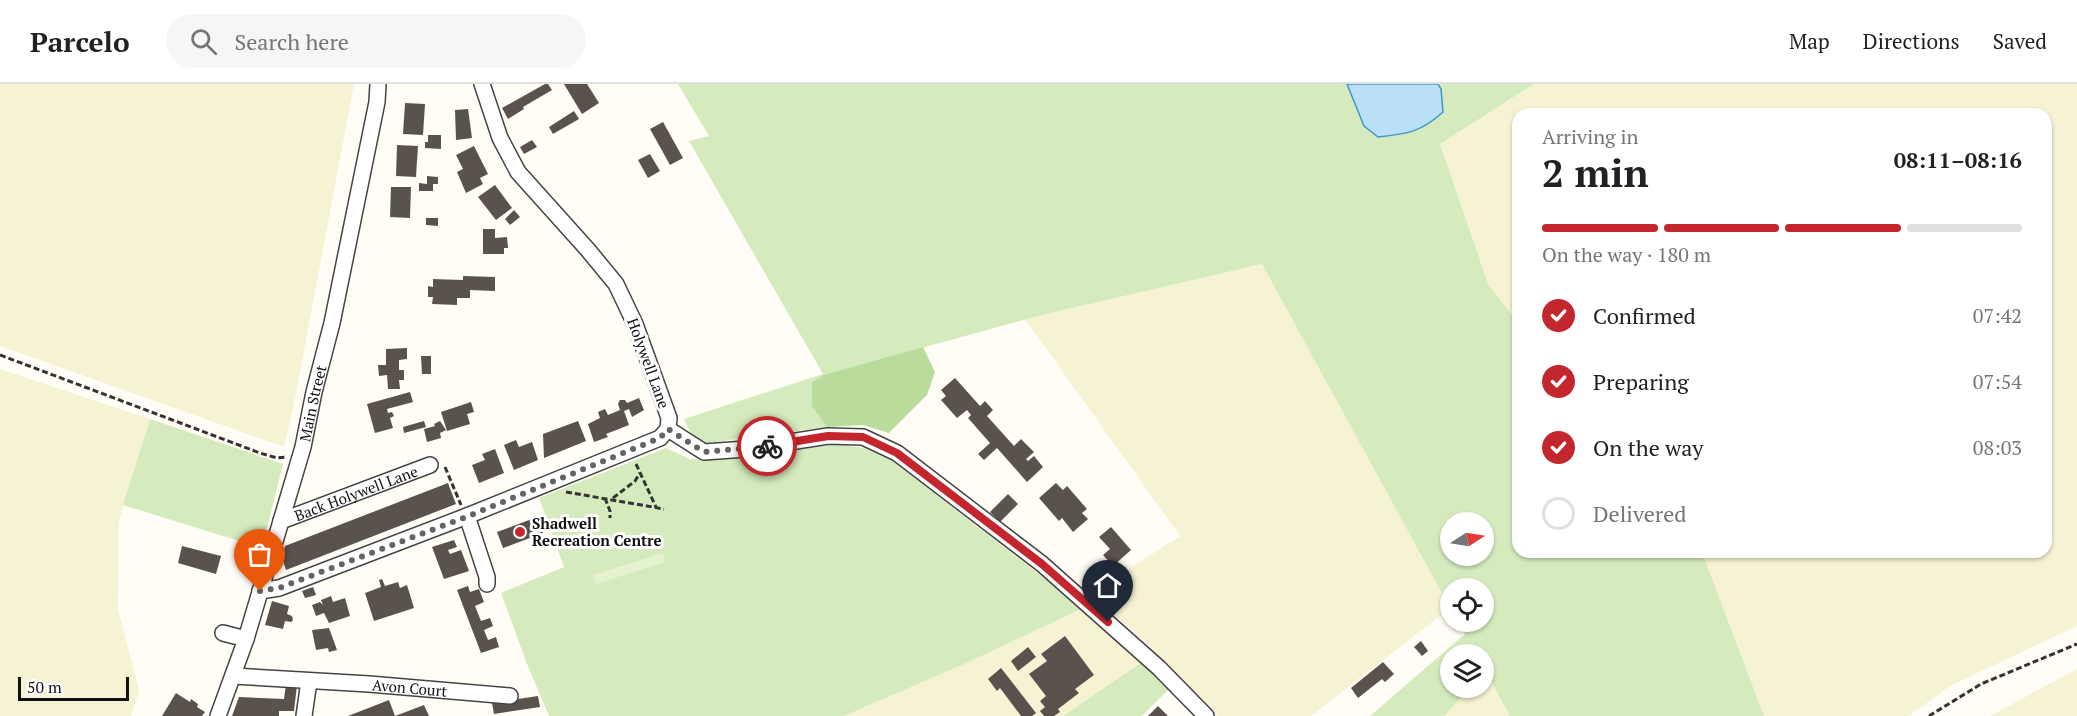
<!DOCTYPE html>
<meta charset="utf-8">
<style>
body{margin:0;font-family:"PT Serif",serif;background:#f6f6f6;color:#202124;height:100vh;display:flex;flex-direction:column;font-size:22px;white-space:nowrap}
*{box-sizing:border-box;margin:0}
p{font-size:20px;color:#757577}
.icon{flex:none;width:33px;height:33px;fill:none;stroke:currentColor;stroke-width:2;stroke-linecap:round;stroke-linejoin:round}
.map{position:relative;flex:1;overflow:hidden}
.drawer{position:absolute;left:1512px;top:24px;width:540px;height:450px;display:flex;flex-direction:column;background:#fff;border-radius:18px;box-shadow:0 2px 4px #0004}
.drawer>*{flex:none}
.needle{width:39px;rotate:78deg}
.fabs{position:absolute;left:1440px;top:428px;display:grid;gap:12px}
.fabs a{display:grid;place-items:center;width:54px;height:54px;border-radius:50%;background:#fff;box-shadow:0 2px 4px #0004;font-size:30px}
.scale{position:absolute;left:18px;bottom:15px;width:111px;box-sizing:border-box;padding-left:6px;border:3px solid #111;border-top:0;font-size:16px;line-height:21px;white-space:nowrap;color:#111;-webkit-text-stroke:4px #fff;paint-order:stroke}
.pin{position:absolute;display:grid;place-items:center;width:51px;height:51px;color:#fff;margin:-62px -26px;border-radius:50% 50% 50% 0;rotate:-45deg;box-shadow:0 0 6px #0007}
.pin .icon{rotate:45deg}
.courier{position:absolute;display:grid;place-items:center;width:60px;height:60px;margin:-30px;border:4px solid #c4262e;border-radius:50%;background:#fff;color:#222;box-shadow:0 2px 8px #0007}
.headline em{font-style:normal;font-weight:700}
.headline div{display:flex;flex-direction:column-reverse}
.headline{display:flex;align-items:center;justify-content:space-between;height:102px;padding:0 30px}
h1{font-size:39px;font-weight:700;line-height:45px}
.bar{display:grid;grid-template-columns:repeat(4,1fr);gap:9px 6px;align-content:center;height:72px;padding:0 30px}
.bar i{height:8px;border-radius:4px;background:#e0e0e0}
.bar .current{background:#c4262e}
.bar p{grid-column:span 4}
ol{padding:0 30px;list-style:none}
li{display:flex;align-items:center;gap:18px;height:66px}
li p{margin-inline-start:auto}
li .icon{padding:6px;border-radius:50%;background:#c4262e;color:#fff;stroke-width:4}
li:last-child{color:#757577}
li i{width:33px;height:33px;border:3px solid #e0e0e0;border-radius:50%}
header{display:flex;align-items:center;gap:36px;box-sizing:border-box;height:84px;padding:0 30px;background:#fff;border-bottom:2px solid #e0e0e0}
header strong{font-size:28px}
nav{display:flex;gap:33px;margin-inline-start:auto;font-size:21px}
.search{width:420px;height:54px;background:#f6f6f6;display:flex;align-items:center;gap:15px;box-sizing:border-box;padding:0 21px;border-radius:33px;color:#757577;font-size:22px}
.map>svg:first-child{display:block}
</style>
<header>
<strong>Parcelo</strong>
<div class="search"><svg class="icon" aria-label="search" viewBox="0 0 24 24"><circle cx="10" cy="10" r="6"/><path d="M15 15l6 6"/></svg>Search here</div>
<nav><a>Map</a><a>Directions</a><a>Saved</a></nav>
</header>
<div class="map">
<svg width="2077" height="632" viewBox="0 0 2077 632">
<rect width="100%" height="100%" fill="#fffdf5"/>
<g fill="#f6f3d4">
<polygon points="0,0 354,0 294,320 284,363 0,262"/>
<polygon points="1534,0 2077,0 2077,542 1950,602 1909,632 1764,632 1702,468 2046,468 2046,30 1518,30 1518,239 1488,201 1439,60"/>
<polygon points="1262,180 1450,524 1311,632 1217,632 1135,548 1088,511 1180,452 1025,235"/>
<polygon points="0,285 150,335 119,437 118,525 139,607 131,632 0,632"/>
<polygon points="1083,524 1142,578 1063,632 844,632 971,577"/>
<polygon points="2077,585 2077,632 1990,632"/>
<polygon points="1485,587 1510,632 1444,632 1471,603 1484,603 1484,589"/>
</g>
<g fill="#d5ebbd" fill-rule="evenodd">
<path d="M678,0H1534L1440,60L1488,200L1518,239V468H1702L1764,632H1510L1486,588L1484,589V570H1450V603H1471L1444,632H1370L1465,550L1458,537H1484V504H1450V524L1262,180L1042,231L823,291L812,298V321L827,343L707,359C693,356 690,348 684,335L823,290L689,57L709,52ZM1450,438H1484V471H1450Z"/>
<polygon points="150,335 283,380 262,464 123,421"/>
<polygon points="838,360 864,364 891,376 1083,524 971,577 844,632 549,632 527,580 501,509 564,483 539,414 666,364 690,375 711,376"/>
<polygon points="1142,578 1171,603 1142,632 1063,632"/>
</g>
<polygon fill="#b9dc9c" points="923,263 935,288 927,311 889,349 863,341 827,343 812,322 812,298 823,291"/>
<polygon fill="#e6f2cf" points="663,469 665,478 596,500 593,491"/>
<path fill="#b9e0f7" stroke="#3f96cf" stroke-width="1.5" d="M1347,0H1438L1441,5L1443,28C1421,48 1408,50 1378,53L1364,42Z"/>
<g fill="#5a524d">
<polygon points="545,0 548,0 552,6 523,23 524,25 508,35 502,24"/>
<polygon points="564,0 587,0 599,19 582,30"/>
<polygon points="405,19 425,20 423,51 403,50"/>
<polygon points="468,25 472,54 456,56 455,26"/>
<polygon points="574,27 579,35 553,50 549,43"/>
<polygon points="663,38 683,74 670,81 650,45"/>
<polygon points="428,51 441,51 441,65 425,64 425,58 428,58"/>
<polygon points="532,56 537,63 524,70 520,63"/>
<polygon points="397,61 418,62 416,93 396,92"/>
<polygon points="474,62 488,90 480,94 483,100 466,109 457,88 463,85 456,71"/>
<polygon points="650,70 660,87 648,94 638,76"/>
<polygon points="427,92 438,93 438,100 433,100 433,107 419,107 419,99 427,100"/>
<polygon points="495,101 512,124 496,136 478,113"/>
<polygon points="391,103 411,103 410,134 390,133"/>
<polygon points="514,126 520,133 510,141 505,135"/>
<polygon points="426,134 438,134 438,142 426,141"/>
<polygon points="483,145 495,145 495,154 507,153 508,164 504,164 504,170 483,170"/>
<polygon points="463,192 495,193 495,207 470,206 470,214 457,214 457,221 432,220 433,213 428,213 428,202 433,203 433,195 463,196"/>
<polygon points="407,264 407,275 399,276 399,286 404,286 404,296 399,296 400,305 388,305 387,291 379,292 378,281 386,281 386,265"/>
<polygon points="421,272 431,272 431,290 422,290"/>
<polygon points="955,294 980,322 985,317 993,326 987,332 1014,362 1021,355 1034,368 1026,375 1028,377 1034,372 1043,383 1027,398 997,364 984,376 978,370 990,359 968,334 971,331 967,326 957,334 941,316 946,312 941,306"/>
<polygon points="410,308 413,318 387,325 388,329 392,328 394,332 390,334 393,344 375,349 367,320"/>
<polygon points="639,314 644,326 632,333 629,325 624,327 629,341 606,350 608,353 594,358 588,340 600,334 598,328 605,325 608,331 620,326 618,320 620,316 625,316 627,319"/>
<polygon points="471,318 474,328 467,330 470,340 447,347 441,328"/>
<polygon points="424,337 426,343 404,349 403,343"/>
<polygon points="440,337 446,346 440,349 441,354 427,358 424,345 435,342 434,340"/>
<polygon points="578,337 586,357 544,374 543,350"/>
<polygon points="516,356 519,363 532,358 538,376 514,386 504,361"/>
<polygon points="495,365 504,389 479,399 472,381 485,376 482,370"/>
<polygon points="448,399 456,420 286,486 282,474 285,462"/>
<polygon points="1056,399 1063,406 1067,402 1087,425 1082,429 1088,435 1073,448 1062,434 1059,437 1039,414"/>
<polygon points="1008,410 1018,420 1000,438 990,428"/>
<polygon points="537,433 543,449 503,464 497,448"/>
<polygon points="1111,443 1131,466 1113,482 1103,471 1110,465 1099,453"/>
<polygon points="454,456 457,463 448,466 450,470 461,466 469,487 444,495 432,463"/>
<polygon points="182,462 221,472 216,490 178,479"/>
<polygon points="382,495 385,502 398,498 400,504 407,501 414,524 374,537 365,509 381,503 379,496"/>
<polygon points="468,502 470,508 479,505 484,518 475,522 481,537 490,534 493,542 484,546 488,556 496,553 499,563 481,569 457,506"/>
<polygon points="313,503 316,511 305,514 302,507"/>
<polygon points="331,512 333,518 345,514 350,532 329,539 324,529 316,532 312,521 320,518 323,521 321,516"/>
<polygon points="272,517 289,522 287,530 292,532 293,536 291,538 285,537 283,545 265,541"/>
<polygon points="329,544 337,566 329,568 328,564 316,566 312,546"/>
<polygon points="1065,552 1094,591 1075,605 1079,609 1058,625 1060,628 1054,632 1044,632 1040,627 1045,623 1040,617 1046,612 1029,590 1047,577 1041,570"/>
<polygon points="1421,557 1428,567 1422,572 1414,563"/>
<polygon points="1028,563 1036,573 1018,587 1011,577"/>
<polygon points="1383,578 1394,590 1385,598 1382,595 1358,614 1351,604"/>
<polygon points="1001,584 1036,629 1032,632 1021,632 1000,604 997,607 988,595"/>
<polygon points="286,600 297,601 294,627 279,627 279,632 232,632 239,613 284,615"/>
<polygon points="176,609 190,618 191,615 198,620 197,623 205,628 202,632 162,632"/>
<polygon points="538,612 540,623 494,630 492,619"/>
<polygon points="389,616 395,632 348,632"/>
<polygon points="424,621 429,632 395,632"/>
<polygon points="1158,622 1168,632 1148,632"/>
</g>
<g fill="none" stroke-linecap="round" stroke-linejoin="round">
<g stroke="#444" stroke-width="18">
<g id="minor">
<polyline points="668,345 704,368 746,365 828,352 863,353 897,369 1042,480 1159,584 1206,632"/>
<polyline points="467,432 487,493 487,500"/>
<path id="s1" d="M281,437L430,381"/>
<polyline points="260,507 279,504 467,432 660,354 668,345 669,334 635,240 616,200 588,166 518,88 500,54 482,0"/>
<polyline points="223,549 246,555"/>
<path id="s2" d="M233,592L369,600L510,612"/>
<path id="s3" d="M218,632L246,555L303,363L314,308L332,239L377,18L378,0"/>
<polyline points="304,632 309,597"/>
</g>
</g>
<g stroke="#333" stroke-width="3" stroke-dasharray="6 3" stroke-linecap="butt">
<polyline points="0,271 260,369 277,374 286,373"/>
<polyline points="636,380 656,423"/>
<polyline points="445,383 461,421"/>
<polyline points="566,408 664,425"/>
<polyline points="605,414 610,427 610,434"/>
<polyline points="613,414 635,397 640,389"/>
<polyline points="1929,632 1981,600 2077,560"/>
</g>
<use href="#minor" stroke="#fff" stroke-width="15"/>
</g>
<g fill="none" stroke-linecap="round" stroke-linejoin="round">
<polyline stroke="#646461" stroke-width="6" stroke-dasharray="0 10.8" points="260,507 279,504 466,433 660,354 668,345 704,368 767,362"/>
<polyline stroke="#c4262e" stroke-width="8" points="767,362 828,352 863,353 897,369 1042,480 1108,538"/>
</g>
<circle fill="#c4262e" stroke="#fff" stroke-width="2" cx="520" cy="448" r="6"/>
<g text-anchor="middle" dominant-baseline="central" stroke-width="6" stroke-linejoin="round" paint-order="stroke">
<g font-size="15" fill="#111" stroke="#fff">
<text transform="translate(649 279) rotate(70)">Holywell Lane</text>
<text stroke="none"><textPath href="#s3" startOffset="327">Main Street</textPath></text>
<text stroke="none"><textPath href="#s1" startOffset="80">Back Holywell Lane</textPath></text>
<text stroke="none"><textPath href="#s2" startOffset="177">Avon Court</textPath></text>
</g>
<g font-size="15" font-weight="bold" fill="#111" stroke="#fff" text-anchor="start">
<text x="532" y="439">Shadwell<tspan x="532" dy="17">Recreation Centre</tspan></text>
</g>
</g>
</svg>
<div class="fabs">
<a><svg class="needle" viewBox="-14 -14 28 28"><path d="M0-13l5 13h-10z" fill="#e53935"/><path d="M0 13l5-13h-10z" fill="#757577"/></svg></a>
<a><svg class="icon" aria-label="locate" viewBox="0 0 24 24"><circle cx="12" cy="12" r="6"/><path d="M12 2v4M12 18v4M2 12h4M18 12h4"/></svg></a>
<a><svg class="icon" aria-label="layers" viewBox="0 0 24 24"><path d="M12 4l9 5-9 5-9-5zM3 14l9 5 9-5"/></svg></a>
</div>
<div class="scale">50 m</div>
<div class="pin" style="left:260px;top:507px;background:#ea580c"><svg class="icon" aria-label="bag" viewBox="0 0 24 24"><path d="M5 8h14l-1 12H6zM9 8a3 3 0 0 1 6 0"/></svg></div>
<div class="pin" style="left:1108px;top:538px;background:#1f2937"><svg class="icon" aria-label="home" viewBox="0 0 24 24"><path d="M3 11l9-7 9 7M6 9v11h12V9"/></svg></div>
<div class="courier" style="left:767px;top:362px"><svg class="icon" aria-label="bike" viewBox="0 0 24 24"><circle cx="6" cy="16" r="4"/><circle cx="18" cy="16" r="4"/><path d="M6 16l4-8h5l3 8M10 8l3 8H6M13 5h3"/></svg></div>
<section class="drawer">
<div class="headline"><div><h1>2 min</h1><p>Arriving in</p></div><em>08:11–08:16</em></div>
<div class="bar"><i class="current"></i><i class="current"></i><i class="current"></i><i></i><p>On the way · 180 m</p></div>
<ol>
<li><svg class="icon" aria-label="check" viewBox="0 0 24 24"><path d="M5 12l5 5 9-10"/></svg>Confirmed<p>07:42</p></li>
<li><svg class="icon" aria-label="check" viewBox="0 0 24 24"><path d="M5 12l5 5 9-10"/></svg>Preparing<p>07:54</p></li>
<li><svg class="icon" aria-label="check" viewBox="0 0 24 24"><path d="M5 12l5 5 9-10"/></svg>On the way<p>08:03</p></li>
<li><i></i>Delivered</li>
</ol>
</section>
</div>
